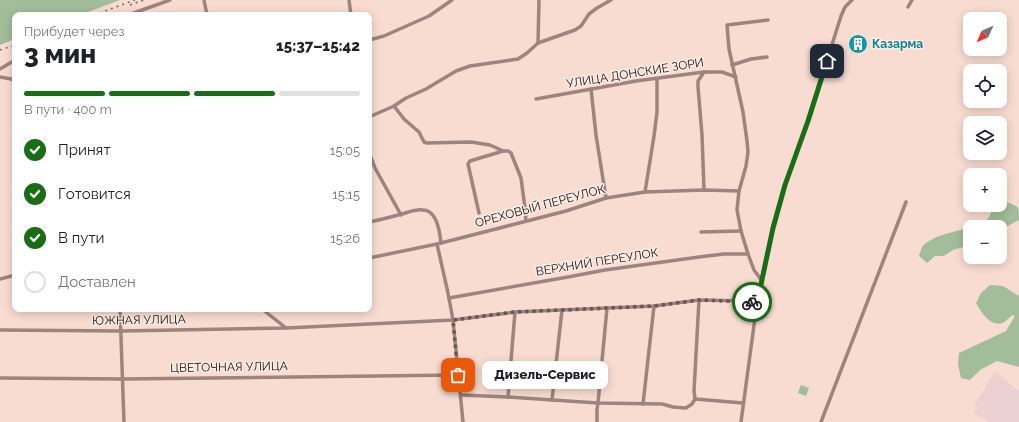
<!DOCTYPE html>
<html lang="ru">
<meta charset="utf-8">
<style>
body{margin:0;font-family:Raleway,sans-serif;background:#f6f6f6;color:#202124;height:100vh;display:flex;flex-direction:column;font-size:15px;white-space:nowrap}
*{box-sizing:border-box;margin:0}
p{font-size:13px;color:#757577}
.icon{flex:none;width:22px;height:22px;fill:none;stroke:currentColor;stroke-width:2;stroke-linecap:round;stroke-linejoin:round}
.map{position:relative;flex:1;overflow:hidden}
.panel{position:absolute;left:12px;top:12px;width:360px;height:300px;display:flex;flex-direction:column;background:#fff;border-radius:8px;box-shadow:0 2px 10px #0003}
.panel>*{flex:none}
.needle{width:26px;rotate:225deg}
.buttons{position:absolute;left:963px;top:12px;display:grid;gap:8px}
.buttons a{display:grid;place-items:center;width:44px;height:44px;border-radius:8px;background:#fff;box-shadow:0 2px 10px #0003;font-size:20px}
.pin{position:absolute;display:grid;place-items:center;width:34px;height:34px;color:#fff;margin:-17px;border-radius:8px;box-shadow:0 2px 6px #0006}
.courier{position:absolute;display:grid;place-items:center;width:40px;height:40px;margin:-20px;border:3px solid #186d15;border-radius:50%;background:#fff;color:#222;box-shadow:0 1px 5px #0007}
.bubble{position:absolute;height:28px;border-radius:8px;background:#fff;box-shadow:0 2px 10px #0003;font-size:13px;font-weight:800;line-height:28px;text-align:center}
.overview em{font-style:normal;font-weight:800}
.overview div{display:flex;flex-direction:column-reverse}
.overview{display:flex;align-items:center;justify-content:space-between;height:68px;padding:0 12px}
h1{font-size:26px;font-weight:800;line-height:30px}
.bar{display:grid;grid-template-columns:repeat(4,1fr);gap:6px 4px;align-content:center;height:48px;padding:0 12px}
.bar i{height:5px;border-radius:3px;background:#e0e0e0}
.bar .active{background:#186d15}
.bar p{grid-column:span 4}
ol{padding:0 12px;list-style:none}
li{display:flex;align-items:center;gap:12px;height:44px}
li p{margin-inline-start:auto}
li .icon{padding:4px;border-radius:50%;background:#186d15;color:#fff;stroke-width:4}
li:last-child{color:#757577}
li i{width:22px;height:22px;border:2px solid #e0e0e0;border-radius:50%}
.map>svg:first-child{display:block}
</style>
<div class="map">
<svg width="1019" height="422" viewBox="0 0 1019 422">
<rect width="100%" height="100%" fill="#f8dcd1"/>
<polygon fill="#ecd1d2" points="995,371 1019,391 1019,422 990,422 975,414 975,404"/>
<g fill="#a1bd99">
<polygon points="0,0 120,0 80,15 15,15 15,39 0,45"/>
<path d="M1006,202C1019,207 1019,205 1019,220L1000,230V227H970V245L953,250L944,256H935L927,263L919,256C920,253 921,249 922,247C934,232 969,231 985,221C989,219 990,214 992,211H998Z"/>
<path d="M990,285L1003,286L1019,296V367L997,361L980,370L970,380L961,378L958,364L959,353L1006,331L1015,316L1013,315C1009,317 1006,321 1003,323C990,327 981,312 976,303L981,293Z"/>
<polygon points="801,385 809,388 806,396 798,393"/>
</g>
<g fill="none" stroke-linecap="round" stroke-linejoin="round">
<g stroke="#9e847e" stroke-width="3.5">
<polyline points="204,0 207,15"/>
<polyline points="349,0 351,15"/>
<polyline points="908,7 912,0"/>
<polyline points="128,15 170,0"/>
<polyline points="369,40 384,36 429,16 452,0"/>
<polyline points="538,43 539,0"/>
<polyline points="732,65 751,59 767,57"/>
<polyline points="0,69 15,60"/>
<polyline points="704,72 698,81 698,87 702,135 704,190"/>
<polyline points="0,77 11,79 15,81"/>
<polyline points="591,89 596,135 606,198"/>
<polyline points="536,99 636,81 704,72 722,72 736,77"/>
<polyline points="394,106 404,119 419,132 424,142 427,143 471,142 490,145 503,151"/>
<polyline points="369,117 394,106 406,98 426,89 456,71 470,66 518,59 527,53 538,43 575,30 581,26 589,14 597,8 611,0"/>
<polyline points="369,152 375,168 401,215"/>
<polyline points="645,192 654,136 657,112 657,79"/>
<polyline points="479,213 468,164 470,161 503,151 508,151 511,153 521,178 525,208 526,221"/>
<path d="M369,222C380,220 391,217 402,214C409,212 416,209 423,210C437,210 440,233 441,243"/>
<polyline points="701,232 741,231"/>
<polyline points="437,244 448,293 453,320 463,422"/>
<polyline points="369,258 437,244 566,211 606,198 645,192 704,190 739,191"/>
<polyline points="0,279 15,275"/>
<polyline points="762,281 754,270 748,254 741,231 737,210 739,191 746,166 748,152 747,141 743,112 729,49 727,25 768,20"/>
<polyline points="449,298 568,277 605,270 699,257 724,254 748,254"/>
<polyline points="120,309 124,422"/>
<polyline points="262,309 286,328"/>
<polyline points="0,330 121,331 286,328 453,320 515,312 654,306 699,300 746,301 757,303"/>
<polyline points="0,378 123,379 458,375"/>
<polyline points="461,395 508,397 598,403 662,404 673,407 686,408 692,404 695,399 743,403"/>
<polyline points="508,397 515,312"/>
<polyline points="695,399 694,391 699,300"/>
<polyline points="552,400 562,310"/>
<polyline points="643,404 654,306"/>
<polyline points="597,422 597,409 598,403 607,308"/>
<polyline points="741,422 757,303 773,228 785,185 808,121 841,16 845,7 852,0"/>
<polyline points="821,422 906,202"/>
</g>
<g stroke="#77665f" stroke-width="1.5" stroke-dasharray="2 4" stroke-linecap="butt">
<polyline points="130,5 144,0"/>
<polyline points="94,15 135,0"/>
<polyline points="0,50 15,45"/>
</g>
</g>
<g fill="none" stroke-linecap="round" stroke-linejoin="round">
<polyline stroke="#695953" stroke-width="4" stroke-dasharray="0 7.2" points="458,375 453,320 515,312 654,306 699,300 752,302"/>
<polyline stroke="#186d15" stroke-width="5" points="752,302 757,303 773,228 785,185 808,121 827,61"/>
</g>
<defs>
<g id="building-disc" transform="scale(1)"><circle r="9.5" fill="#0f9aa8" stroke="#fdece5"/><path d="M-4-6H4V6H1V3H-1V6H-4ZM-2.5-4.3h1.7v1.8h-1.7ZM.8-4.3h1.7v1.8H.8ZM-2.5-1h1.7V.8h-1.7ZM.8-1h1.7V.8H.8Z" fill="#fff"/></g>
</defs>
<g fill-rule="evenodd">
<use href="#building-disc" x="858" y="44"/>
</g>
<g text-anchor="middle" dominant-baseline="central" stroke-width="3" stroke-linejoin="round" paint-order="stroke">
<g font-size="12" font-weight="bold" fill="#0d838f" stroke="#fdece5" text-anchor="start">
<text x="872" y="44">Казарма</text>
</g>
<g font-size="12" fill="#1c120f" stroke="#fdece5">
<text transform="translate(635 73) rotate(-9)">УЛИЦА ДОНСКИЕ ЗОРИ</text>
<text transform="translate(540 206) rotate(-15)">ОРЕХОВЫЙ ПЕРЕУЛОК</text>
<text transform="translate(597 262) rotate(-9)">ВЕРХНИЙ ПЕРЕУЛОК</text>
<text transform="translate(139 320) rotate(-1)">ЮЖНАЯ УЛИЦА</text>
<text transform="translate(229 367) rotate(-1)">ЦВЕТОЧНАЯ УЛИЦА</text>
</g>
</g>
</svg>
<div class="buttons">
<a><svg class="needle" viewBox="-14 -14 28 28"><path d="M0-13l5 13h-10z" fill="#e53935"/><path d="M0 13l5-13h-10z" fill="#757577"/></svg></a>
<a><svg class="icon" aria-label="locate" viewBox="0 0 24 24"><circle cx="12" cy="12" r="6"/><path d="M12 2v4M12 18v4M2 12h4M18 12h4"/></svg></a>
<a><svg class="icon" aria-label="layers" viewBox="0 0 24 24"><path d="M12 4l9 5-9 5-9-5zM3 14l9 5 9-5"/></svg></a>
<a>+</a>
<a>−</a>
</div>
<div class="pin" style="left:458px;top:375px;background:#ea580c"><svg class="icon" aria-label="bag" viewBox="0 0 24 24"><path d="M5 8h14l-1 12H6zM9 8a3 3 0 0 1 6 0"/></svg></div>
<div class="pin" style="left:827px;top:61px;background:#1f2937"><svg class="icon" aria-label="home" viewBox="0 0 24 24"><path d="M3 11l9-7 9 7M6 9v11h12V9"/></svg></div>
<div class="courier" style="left:752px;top:302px"><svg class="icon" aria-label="bike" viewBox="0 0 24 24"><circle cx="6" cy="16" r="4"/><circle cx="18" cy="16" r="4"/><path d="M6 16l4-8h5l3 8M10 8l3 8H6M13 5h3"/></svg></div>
<div class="bubble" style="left:482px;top:361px;width:126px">Дизель-Сервис</div>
<section class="panel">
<div class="overview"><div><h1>3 мин</h1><p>Прибудет через</p></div><em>15:37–15:42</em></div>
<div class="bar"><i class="active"></i><i class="active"></i><i class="active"></i><i></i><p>В пути · 400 m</p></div>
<ol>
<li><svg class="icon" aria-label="check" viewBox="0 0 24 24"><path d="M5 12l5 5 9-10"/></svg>Принят<p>15:05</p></li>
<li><svg class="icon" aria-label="check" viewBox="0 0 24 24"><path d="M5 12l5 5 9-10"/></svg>Готовится<p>15:15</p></li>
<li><svg class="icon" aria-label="check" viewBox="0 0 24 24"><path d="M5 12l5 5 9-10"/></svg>В пути<p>15:26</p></li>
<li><i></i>Доставлен</li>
</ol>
</section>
</div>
